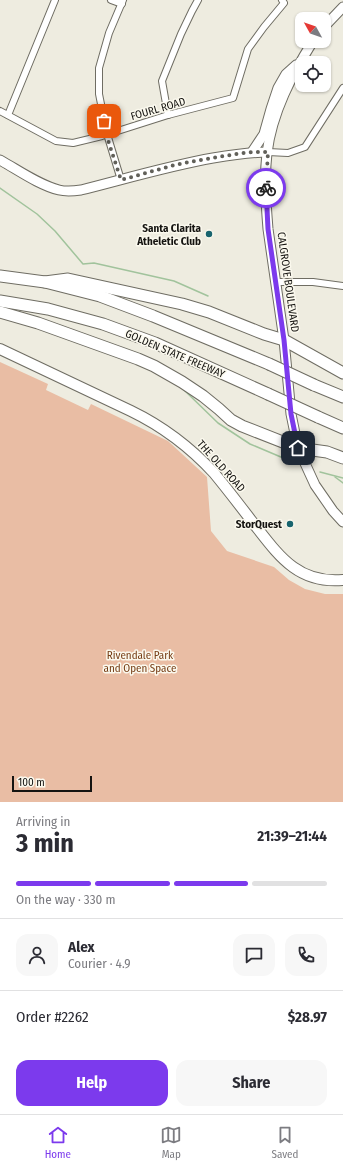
<!DOCTYPE html>
<meta charset="utf-8">
<style>
body{margin:0;font-family:"Fira Sans Condensed",sans-serif;background:#f7f7f7;color:#2b2b33;height:100vh;display:flex;flex-direction:column;font-size:15px;white-space:nowrap}
*{box-sizing:border-box;margin:0}
p{font-size:13px;color:#7c7c81}
.icon{flex:none;width:22px;height:22px;fill:none;stroke:currentColor;stroke-width:2;stroke-linecap:round;stroke-linejoin:round}
.map{position:relative;height:802px;overflow:hidden}
.details{display:flex;flex-direction:column;background:#fff;flex:1}
.details>*{flex:none}
.needle{width:26px;rotate:310deg}
.buttons{position:absolute;left:295px;top:12px;display:grid;gap:8px}
.buttons a{display:grid;place-items:center;width:36px;height:36px;border-radius:8px;background:#fff;box-shadow:0 1px 3px #0004;font-size:20px}
.scale{position:absolute;left:12px;bottom:10px;width:80px;box-sizing:border-box;padding-left:4px;border:2px solid #151411;border-top:0;font-size:11px;line-height:14px;white-space:nowrap;color:#151411;-webkit-text-stroke:3px #fbf9ee;paint-order:stroke}
.pin{position:absolute;display:grid;place-items:center;width:34px;height:34px;color:#fff;margin:-17px;border-radius:8px;box-shadow:0 2px 6px #0006}
.courier{position:absolute;display:grid;place-items:center;width:40px;height:40px;margin:-20px;border:3px solid #7c3aed;border-radius:50%;background:#fff;color:#222;box-shadow:0 1px 5px #0007}
.summary em{font-style:normal;font-weight:700}
.summary div{display:flex;flex-direction:column-reverse}
.summary{display:flex;align-items:center;justify-content:space-between;height:68px;padding:0 16px}
h1{font-size:26px;font-weight:700;line-height:30px}
.bar{display:grid;grid-template-columns:repeat(4,1fr);gap:6px 4px;align-content:center;height:48px;padding:0 16px}
.bar i{height:5px;border-radius:3px;background:#e1e1e2}
.bar .selected{background:#7c3aed}
.bar p{grid-column:span 4}
.line{display:flex;align-items:center;gap:10px;padding:0 16px;border-top:1px solid #e1e1e2}
.line div{flex:1}
.round{display:grid;place-items:center;flex:none;width:42px;height:42px;border-radius:12px;background:#f7f7f7}
.cta{display:flex;gap:8px;margin-top:auto;padding:8px 16px}
.cta a{flex:1;height:46px;border-radius:12px;background:#7c3aed;color:#fff;font-size:16px;font-weight:700;line-height:46px;text-align:center}
.cta a+a{background:#f7f7f7;color:#2b2b33}
.dock{display:flex;justify-content:space-around;align-items:center;height:56px;border-top:1px solid #e1e1e2;background:#fff;font-size:11px;color:#7c7c81}
.dock a{display:grid;justify-items:center;gap:2px}
.dock .selected{color:#7c3aed}
.map>svg:first-child{display:block}
</style>
<div class="map">
<svg width="343" height="802" viewBox="0 0 343 802">
<rect width="100%" height="100%" fill="#eeece0"/>
<polygon fill="#e9bda4" points="0,362 48,384 46,390 88,410 91,404 168,441 207,477 211,531 227,551 274,567 289,580 305,589 325,594 343,594 343,802 0,802"/>
<g fill="none" stroke-linecap="round" stroke-linejoin="round">
<g stroke="#a1c39c" stroke-width="1.5">
<polyline points="0,188 37,214 55,231 83,264 94,263 174,281 208,296"/>
<polyline points="183,389 218,423 250,444 295,463"/>
<polyline points="320,472 343,478"/>
<polyline points="335,477 343,483"/>
</g>
<g stroke="#6f6d63" stroke-width="8">
<g id="street">
<polyline points="111,0 122,4"/>
<polyline points="0,111 56,141 73,143 102,136 168,115 233,98 248,49 264,27 284,3 282,0"/>
<polyline points="8,115 55,0"/>
<polyline points="168,115 162,81 181,34 192,11 198,0"/>
<polyline points="268,152 288,153 305,147 343,88"/>
<polyline points="121,180 107,134 99,94 99,68 109,33 123,0"/>
<polyline points="276,282 313,282 343,286"/>
</g>
</g>
<g stroke="#6f6d63" stroke-width="11">
<g id="secondary">
<polyline points="324,27 343,7"/>
<path d="M313,41C292,75 272,112 267,153C264,179 266,204 268,229L284,340L291,414L298,448L315,485L333,511L343,522"/>
<polyline points="252,152 264,134 271,109 278,88 286,74 296,65"/>
<path d="M0,160C18,170 39,185 59,190C67,192 74,191 81,190C125,179 168,166 213,158C231,155 249,152 268,152"/>
</g>
</g>
<g stroke="#6f6d63" stroke-width="12">
<path id="primary" d="M0,349L131,411C164,427 190,447 214,473C228,490 241,507 254,524C279,556 298,584 343,580"/>
</g>
<g stroke="#6f6d63" stroke-width="13">
<g id="highway">
<polyline points="0,276 45,282 100,296 153,316 269,364"/>
<polyline points="45,282 68,279 182,304 209,312 264,334 284,340 343,373"/>
<polyline points="0,301 48,309 103,324 155,343 268,394"/>
<polyline points="0,312 38,323 138,359 154,366 182,382 203,396 219,409 231,420 242,426 298,448 327,452 343,458"/>
<polyline points="314,385 343,397"/>
<polyline points="318,417 343,428"/>
</g>
</g>
<use href="#street" stroke="#fff" stroke-width="6"/>
<use href="#secondary" stroke="#fff" stroke-width="9"/>
<use href="#primary" stroke="#fff" stroke-width="10"/>
<use href="#highway" stroke="#fff" stroke-width="11"/>
<g stroke="#6f6d63" stroke-width="13" stroke-linecap="butt">
<g id="highway-bridge">
<polyline points="269,364 314,385"/>
<polyline points="268,394 318,417"/>
</g>
</g>
<use href="#highway-bridge" stroke="#fff" stroke-width="11"/>
</g>
<g fill="none" stroke-linecap="round" stroke-linejoin="round">
<polyline stroke="#616059" stroke-width="4" stroke-dasharray="0 7.2" points="104,121 106,134 121,180 171,166 189,162 236,154 252,152 268,152 266,188"/>
<polyline stroke="#7c3aed" stroke-width="5" points="266,188 268,229 284,340 291,414 298,448"/>
</g>
<g fill="#18646e" stroke="#fbf9ee" stroke-width="1.5">
<circle cx="209" cy="234" r="4"/>
<circle cx="290" cy="524" r="4"/>
</g>
<g text-anchor="middle" dominant-baseline="central" stroke-width="3" stroke-linejoin="round" paint-order="stroke">
<g font-size="11" fill="#151411" stroke="#fbf9ee">
<text transform="translate(158 109) rotate(-16)">FOURL ROAD</text>
<text transform="translate(288 282) rotate(82)">CALGROVE BOULEVARD</text>
<text transform="translate(175 354) rotate(23)">GOLDEN STATE FREEWAY</text>
<text transform="translate(221 466) rotate(48)">THE OLD ROAD</text>
</g>
<g font-size="11" font-weight="bold" fill="#151411" stroke="#fbf9ee" text-anchor="end">
<text x="201" y="228">Santa Clarita<tspan x="201" dy="13">Atheletic Club</tspan></text>
<text x="282" y="524">StorQuest</text>
</g>
<g font-size="11" fill="#763d15" stroke="#fbf9ee">
<text x="140" y="655">Rivendale Park<tspan x="140" dy="13">and Open Space</tspan></text>
</g>
</g>
</svg>
<div class="buttons">
<a><svg class="needle" viewBox="-14 -14 28 28"><path d="M0-13l5 13h-10z" fill="#e53935"/><path d="M0 13l5-13h-10z" fill="#7c7c81"/></svg></a>
<a><svg class="icon" aria-label="locate" viewBox="0 0 24 24"><circle cx="12" cy="12" r="6"/><path d="M12 2v4M12 18v4M2 12h4M18 12h4"/></svg></a>
</div>
<div class="scale">100 m</div>
<div class="pin" style="left:104px;top:121px;background:#ea580c"><svg class="icon" aria-label="bag" viewBox="0 0 24 24"><path d="M5 8h14l-1 12H6zM9 8a3 3 0 0 1 6 0"/></svg></div>
<div class="pin" style="left:298px;top:448px;background:#1f2937"><svg class="icon" aria-label="home" viewBox="0 0 24 24"><path d="M3 11l9-7 9 7M6 9v11h12V9"/></svg></div>
<div class="courier" style="left:266px;top:188px"><svg class="icon" aria-label="bike" viewBox="0 0 24 24"><circle cx="6" cy="16" r="4"/><circle cx="18" cy="16" r="4"/><path d="M6 16l4-8h5l3 8M10 8l3 8H6M13 5h3"/></svg></div>
</div>
<section class="details">
<div class="summary"><div><h1>3 min</h1><p>Arriving in</p></div><em>21:39–21:44</em></div>
<div class="bar"><i class="selected"></i><i class="selected"></i><i class="selected"></i><i></i><p>On the way · 330 m</p></div>
<div class="line" style="height:72px"><a class="round"><svg class="icon" aria-label="person" viewBox="0 0 24 24"><circle cx="12" cy="8" r="4"/><path d="M4 21q1-7 8-7t8 7"/></svg></a><div><b>Alex</b><p>Courier · 4.9</p></div><a class="round"><svg class="icon" aria-label="chat" viewBox="0 0 24 24"><path d="M4 5h16v11H9l-5 4z"/></svg></a><a class="round"><svg class="icon" aria-label="phone" viewBox="0 0 24 24"><path d="M5 4h4l2 5-3 2q2 4 5 5l2-3 5 2v4C11 20 4 13 5 4z"/></svg></a></div>
<div class="line" style="height:52px"><div>Order #2262</div><b>$28.97</b></div>
<div class="cta"><a>Help</a><a>Share</a></div>
</section>
<nav class="dock">
<a class="selected"><svg class="icon" aria-label="home" viewBox="0 0 24 24"><path d="M3 11l9-7 9 7M6 9v11h12V9"/></svg>Home</a>
<a><svg class="icon" aria-label="map" viewBox="0 0 24 24"><path d="M3 6l6-2 6 2 6-2v14l-6 2-6-2-6 2zM9 4v14M15 6v14"/></svg>Map</a>
<a><svg class="icon" aria-label="saved" viewBox="0 0 24 24"><path d="M7 4h10v16l-5-4-5 4z"/></svg>Saved</a>
</nav>
